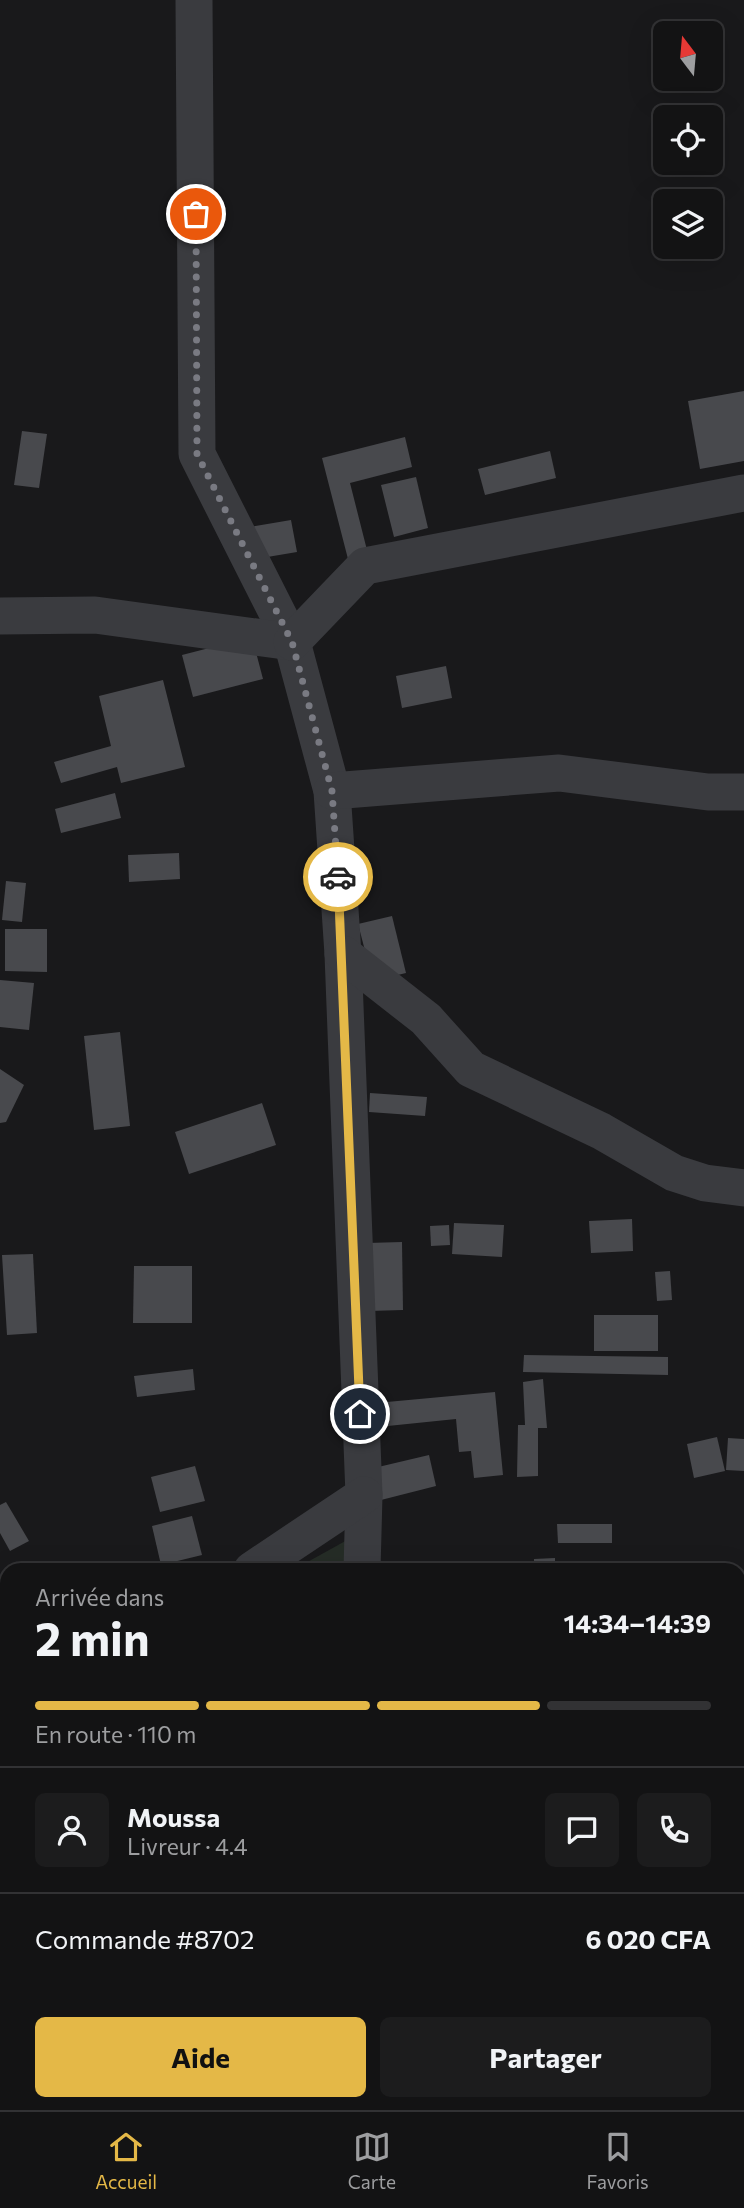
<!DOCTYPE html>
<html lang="fr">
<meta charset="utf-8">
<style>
body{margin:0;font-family:Commissioner,sans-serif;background:#1c1c1d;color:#f1f3f6;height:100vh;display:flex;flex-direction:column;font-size:26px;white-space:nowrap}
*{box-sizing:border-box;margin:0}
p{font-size:23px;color:#9d9ea0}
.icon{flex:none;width:38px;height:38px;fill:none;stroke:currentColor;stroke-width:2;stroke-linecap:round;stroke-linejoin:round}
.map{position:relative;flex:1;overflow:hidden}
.details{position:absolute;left:0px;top:1563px;width:746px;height:548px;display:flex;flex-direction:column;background:#131314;border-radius:21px 21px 0 0;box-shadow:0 7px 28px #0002,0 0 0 2px #323234}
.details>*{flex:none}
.needle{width:46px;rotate:344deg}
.tools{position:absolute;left:653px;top:21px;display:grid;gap:14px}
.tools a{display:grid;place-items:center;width:70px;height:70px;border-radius:10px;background:#131314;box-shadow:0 7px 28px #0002,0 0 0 2px #323234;font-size:35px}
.pin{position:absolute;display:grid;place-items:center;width:60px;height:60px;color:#fff;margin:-30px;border:4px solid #fff;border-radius:50%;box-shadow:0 2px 7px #0007}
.courier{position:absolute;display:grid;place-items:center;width:70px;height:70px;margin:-35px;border:5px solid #e4b847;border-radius:50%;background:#fff;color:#222;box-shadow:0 2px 9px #0007}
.head em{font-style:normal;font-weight:700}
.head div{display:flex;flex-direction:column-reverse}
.head{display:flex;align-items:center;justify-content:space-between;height:119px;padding:0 35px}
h1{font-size:46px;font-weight:700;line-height:52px}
.bar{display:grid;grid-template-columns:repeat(4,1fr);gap:10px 7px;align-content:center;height:84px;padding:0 35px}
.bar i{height:9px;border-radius:5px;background:#323234}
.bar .active{background:#e4b847}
.bar p{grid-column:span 4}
.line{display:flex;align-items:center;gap:18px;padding:0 35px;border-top:2px solid #323234}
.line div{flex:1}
.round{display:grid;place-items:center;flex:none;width:74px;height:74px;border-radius:10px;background:#1c1c1d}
.cta{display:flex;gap:14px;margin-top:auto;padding:14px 35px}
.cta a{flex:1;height:80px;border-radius:10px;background:#e4b847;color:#111;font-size:28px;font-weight:700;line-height:80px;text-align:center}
.cta a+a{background:#1c1c1d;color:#f1f3f6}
.menu{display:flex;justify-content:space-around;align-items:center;height:98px;border-top:2px solid #323234;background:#131314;font-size:19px;color:#9d9ea0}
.menu a{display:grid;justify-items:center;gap:4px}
.menu .active{color:#e4b847}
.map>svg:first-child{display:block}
</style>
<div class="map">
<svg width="744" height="2110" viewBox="0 0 744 2110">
<rect width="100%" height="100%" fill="#19191b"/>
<g fill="#252c26">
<polygon points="349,1539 344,1570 293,1570"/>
<polygon points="7,1672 7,1777 0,1777 0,1673"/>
</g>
<g fill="#48494d">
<polygon points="744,391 744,461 700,469 688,401"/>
<polygon points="22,431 47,434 39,488 14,485"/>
<polygon points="405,437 412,467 350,483 368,554 348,559 322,458"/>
<polygon points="550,451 556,478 485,495 478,469"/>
<polygon points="416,477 428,528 394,537 381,485"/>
<polygon points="291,520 297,552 243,561 238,529"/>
<polygon points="252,637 263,679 193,697 182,655"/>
<polygon points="446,666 452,698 402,708 396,676"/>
<polygon points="163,680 185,767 121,783 117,767 61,783 54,762 111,746 99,696"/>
<polygon points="115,793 121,818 61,833 55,809"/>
<polygon points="179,853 180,879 129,882 128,855"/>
<polygon points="6,881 26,883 22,922 2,920"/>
<polygon points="392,916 406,973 373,981 358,924"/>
<polygon points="5,929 47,929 47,972 5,971"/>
<polygon points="0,980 34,983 29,1030 0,1027"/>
<polygon points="120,1032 130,1126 94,1130 84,1036"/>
<polygon points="0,1069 24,1085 6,1122 0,1123"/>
<polygon points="370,1093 427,1097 425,1116 369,1112"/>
<polygon points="262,1103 276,1145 189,1174 175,1132"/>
<polygon points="632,1219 633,1251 591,1253 589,1221"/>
<polygon points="454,1223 504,1225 502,1257 452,1254"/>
<polygon points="449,1225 450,1245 431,1246 430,1226"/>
<polygon points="402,1242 403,1310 369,1311 367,1243"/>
<polygon points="33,1254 37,1333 7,1335 2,1255"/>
<polygon points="134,1266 192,1266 192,1323 133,1323"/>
<polygon points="670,1271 672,1300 657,1301 655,1272"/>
<rect x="594" y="1315" width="64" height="36"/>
<polygon points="524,1355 668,1357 668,1375 523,1372"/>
<polygon points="193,1369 195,1390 137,1397 134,1376"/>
<polygon points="543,1379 547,1428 538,1428 538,1476 517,1477 518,1425 525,1425 523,1382"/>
<polygon points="495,1392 503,1475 474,1478 471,1451 459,1452 456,1419 378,1427 376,1403"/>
<polygon points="717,1437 725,1471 694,1478 687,1444"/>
<polygon points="728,1438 744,1439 744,1471 726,1470"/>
<polygon points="429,1455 436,1486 381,1500 374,1468"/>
<polygon points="195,1466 205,1501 160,1512 151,1477"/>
<polygon points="6,1502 29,1541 10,1551 0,1533 0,1505"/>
<polygon points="192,1516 202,1555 161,1565 152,1526"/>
<polygon points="557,1524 612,1524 612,1543 558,1543"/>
<polygon points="555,1558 555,1570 534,1570 534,1559"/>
<polygon points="2,1580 7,1598 7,1623 0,1625"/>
<polygon points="395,2104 439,2104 417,2110 397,2110"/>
</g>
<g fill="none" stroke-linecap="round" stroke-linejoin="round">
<g stroke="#3a3b3f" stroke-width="37">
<polyline points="194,0 197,454 292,642 332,791 343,954 364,1495 362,1570"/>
<polyline points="0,616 95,615 292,642"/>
<polyline points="292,642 365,566 744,493"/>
<polyline points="332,791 559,773 708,792 744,792"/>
<polyline points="343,954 426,1019 471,1069 601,1131 674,1173 705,1183 744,1188"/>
<polyline points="252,1570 364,1495"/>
<polyline points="0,1620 7,1618"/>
<polyline points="738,2006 744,2006"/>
<polyline points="685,2104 686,2110"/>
<polyline points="371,2110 372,2104"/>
</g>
</g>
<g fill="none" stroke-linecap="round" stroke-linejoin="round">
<polyline stroke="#797a82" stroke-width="7" stroke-dasharray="0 12.6" points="196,214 197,454 292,642 332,791 338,877"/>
<polyline stroke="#e4b847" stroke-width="9" points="338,877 360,1414"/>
</g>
</svg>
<div class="tools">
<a><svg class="needle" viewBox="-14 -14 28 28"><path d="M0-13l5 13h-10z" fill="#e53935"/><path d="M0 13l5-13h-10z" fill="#9d9ea0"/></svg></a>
<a><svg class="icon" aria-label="locate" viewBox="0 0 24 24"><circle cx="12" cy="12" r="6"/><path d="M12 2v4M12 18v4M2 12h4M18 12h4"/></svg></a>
<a><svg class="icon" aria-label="layers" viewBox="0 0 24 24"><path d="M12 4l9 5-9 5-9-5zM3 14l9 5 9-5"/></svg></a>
</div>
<div class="pin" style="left:196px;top:214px;background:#ea580c"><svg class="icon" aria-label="bag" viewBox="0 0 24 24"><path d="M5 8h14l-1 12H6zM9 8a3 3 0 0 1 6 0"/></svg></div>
<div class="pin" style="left:360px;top:1414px;background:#1f2937"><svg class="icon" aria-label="home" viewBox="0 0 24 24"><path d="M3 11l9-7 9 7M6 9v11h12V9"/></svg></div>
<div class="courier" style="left:338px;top:877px"><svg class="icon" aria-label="car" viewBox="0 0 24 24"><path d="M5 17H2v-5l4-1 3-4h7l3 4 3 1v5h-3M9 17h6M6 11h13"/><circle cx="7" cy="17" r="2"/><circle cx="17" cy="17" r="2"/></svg></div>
<section class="details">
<div class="head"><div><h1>2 min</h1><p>Arrivée dans</p></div><em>14:34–14:39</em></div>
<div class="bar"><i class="active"></i><i class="active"></i><i class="active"></i><i></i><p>En route · 110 m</p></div>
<div class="line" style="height:126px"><a class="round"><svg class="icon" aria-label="person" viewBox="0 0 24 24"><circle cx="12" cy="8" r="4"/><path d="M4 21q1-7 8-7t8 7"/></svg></a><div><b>Moussa</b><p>Livreur · 4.4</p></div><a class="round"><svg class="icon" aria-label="chat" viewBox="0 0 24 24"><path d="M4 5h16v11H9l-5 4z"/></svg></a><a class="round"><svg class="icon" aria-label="phone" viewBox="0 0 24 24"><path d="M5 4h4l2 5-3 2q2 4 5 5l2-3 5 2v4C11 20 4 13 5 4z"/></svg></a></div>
<div class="line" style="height:91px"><div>Commande #8702</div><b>6 020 CFA</b></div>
<div class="cta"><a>Aide</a><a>Partager</a></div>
</section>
</div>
<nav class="menu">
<a class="active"><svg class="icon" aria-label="home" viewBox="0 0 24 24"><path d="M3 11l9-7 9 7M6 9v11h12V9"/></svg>Accueil</a>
<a><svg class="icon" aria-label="map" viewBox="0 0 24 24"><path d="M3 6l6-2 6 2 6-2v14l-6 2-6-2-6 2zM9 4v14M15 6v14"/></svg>Carte</a>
<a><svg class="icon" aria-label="saved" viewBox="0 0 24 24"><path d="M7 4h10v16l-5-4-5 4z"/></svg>Favoris</a>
</nav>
